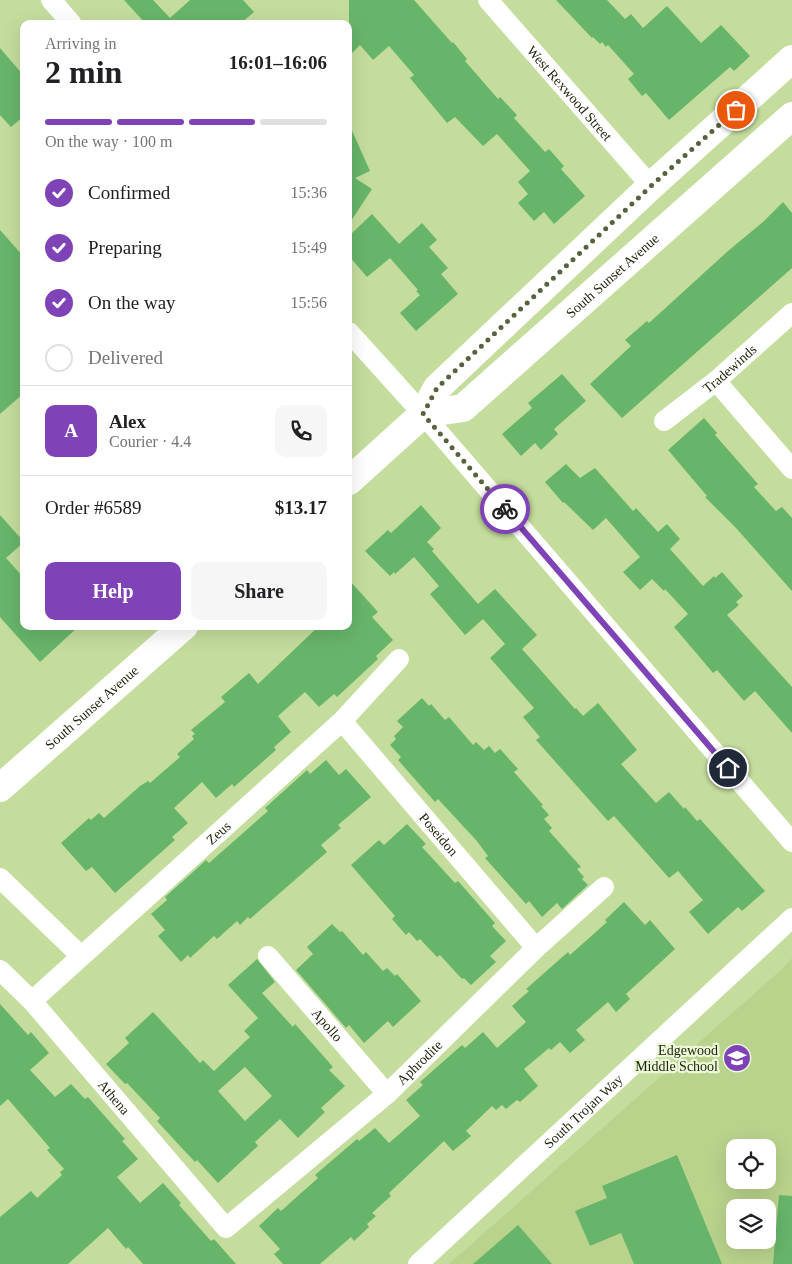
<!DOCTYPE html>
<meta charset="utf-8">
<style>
body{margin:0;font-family:Georgia,serif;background:#f6f6f6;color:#202124;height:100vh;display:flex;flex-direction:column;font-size:19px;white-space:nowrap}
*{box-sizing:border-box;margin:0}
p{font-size:16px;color:#757577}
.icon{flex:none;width:28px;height:28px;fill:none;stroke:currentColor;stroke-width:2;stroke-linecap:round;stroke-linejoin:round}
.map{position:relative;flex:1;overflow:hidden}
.panel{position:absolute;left:20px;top:20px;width:332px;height:610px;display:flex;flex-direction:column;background:#fff;border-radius:10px;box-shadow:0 5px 20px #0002}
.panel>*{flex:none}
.fabs{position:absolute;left:726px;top:1139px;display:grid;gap:10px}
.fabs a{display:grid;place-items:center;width:50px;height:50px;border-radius:10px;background:#fff;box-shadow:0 5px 20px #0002;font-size:25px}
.pin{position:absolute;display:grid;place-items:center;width:42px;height:42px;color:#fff;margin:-21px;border:2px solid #fff;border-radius:50%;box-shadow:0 1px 5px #0007}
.courier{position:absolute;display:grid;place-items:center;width:50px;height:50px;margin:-25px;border:4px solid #7f42b7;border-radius:50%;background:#fff;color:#222;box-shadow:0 1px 6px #0007}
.head em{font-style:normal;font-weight:600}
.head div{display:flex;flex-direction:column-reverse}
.head{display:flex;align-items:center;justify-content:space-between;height:85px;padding:0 25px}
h1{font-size:32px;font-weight:600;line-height:38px}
.bar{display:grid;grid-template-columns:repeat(4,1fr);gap:8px 5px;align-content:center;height:60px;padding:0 25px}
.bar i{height:6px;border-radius:4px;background:#e0e0e0}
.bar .selected{background:#7f42b7}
.bar p{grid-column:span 4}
.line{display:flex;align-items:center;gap:12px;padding:0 25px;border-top:1px solid #e0e0e0}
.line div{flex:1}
.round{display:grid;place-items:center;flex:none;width:52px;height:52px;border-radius:10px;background:#f6f6f6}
ol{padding:0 25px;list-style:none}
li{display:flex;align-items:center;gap:15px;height:55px}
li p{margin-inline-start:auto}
li .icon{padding:5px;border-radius:50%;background:#7f42b7;color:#fff;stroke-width:4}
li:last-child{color:#757577}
li i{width:28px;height:28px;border:2px solid #e0e0e0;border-radius:50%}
.action{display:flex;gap:10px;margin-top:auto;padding:10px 25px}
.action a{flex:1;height:58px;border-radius:10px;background:#7f42b7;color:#fff;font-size:20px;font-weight:600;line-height:58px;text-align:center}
.action a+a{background:#f6f6f6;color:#202124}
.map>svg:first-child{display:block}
</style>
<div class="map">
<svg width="792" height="1264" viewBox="0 0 792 1264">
<rect width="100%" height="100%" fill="#c4dd9c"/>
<path fill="#b9d38c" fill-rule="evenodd" d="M792,958V1264H449L782,969ZM735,1148H768V1180H735ZM735,1208H768V1240H735Z"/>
<g fill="#67b56a" fill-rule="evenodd">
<polygon points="124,0 153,0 170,18 190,0 243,0 254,12 240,24 146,24"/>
<polygon points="349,0 414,0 452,43 453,42 467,59 465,61 498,99 500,97 517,115 514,118 545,152 549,149 564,166 561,169 585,196 554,224 544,212 534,221 518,203 528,194 518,182 530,171 497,134 483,146 455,117 447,123 410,78 414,75 389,46 373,60 360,45 349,56"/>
<polygon points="556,0 607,0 625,19 631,14 643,28 667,6 701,43 721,25 750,56 734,71 730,67 669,120 646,93 642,96 628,79 634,74 608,45 606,47 602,42 600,44 593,37 592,38"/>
<polygon points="0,48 24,76 24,116 11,127 0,115"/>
<polygon points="349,124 370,171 355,178 372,189 349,224"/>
<polygon points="783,202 792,213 792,268 622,418 590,384 631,346 625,340 647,321 649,323 728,251 763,222"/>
<polygon points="372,214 399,244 422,223 437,240 429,247 448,268 441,274 458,294 416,331 400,313 420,295 416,291 418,290 390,258 367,277 349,256 349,236"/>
<polygon points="0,230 24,257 24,393 0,414"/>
<polygon points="562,374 586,401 554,429 558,434 541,450 535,443 521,456 502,434 532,408 528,403"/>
<polygon points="704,418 717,433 715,435 758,484 754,487 776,511 782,507 792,518 792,591 736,528 705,497 707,496 668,450"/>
<polygon points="566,464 580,478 595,468 633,511 636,508 658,532 667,524 680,539 670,549 703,586 714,576 715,578 722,572 743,596 736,602 739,605 727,615 792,687 792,733 755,691 744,701 717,670 713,673 697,654 674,627 688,614 665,589 664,591 652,579 640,590 623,572 640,557 606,518 593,530 564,502 563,503 545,482"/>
<polygon points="421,505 441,528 427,542 434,549 432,551 478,604 495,589 537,635 522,649 575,709 576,708 583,716 598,703 637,750 621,764 656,803 669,792 684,809 685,807 697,821 700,819 765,891 742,911 738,907 708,934 689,912 703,900 701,898 678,871 669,878 614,816 608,821 536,740 540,737 523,717 534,708 490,658 505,644 483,619 465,635 430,594 439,586 414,557 395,574 394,572 390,576 365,551 388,530 391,533"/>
<polygon points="0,515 24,542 6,558 24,578 24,626 79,626 40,662 0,617"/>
<polygon points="349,580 378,612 372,617 393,640 376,656 378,659 337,697 334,694 319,707 305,692 278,716 291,732 274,747 276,750 234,787 232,784 216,798 202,782 174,808 188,823 172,837 175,840 115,893 92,867 86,871 61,843 89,818 91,820 99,813 104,818 140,786 148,781 150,783 180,757 177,754 194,739 192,736 195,734 191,730 225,702 221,697 249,673 258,684 319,626 349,626"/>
<polygon points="422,698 429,706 431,704 445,720 449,717 473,745 476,742 484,750 489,746 495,753 500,749 518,769 514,772 543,805 541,806 549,815 544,819 552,828 549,831 581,867 577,869 584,877 582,879 588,885 562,909 557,903 542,917 529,901 526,904 485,858 488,856 476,840 438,799 435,802 398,760 401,757 390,745 396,739 394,736 403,727 397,721"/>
<polygon points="326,760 339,775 346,769 371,797 338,825 341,828 321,845 327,852 250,919 248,917 240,925 237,921 217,939 214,936 190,958 188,955 181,962 158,936 165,930 151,914 167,900 165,897 193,872 206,860 209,863 268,811 265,808 307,770 310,774"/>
<polygon points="407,824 426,844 422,847 455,883 458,881 473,898 495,923 492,926 506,941 490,956 496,962 471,985 464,978 462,979 440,955 437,957 420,939 417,941 409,932 406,935 392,919 395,916 351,865 379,840 384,845"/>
<polygon points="624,902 645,925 650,920 675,949 626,994 630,999 616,1012 608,1002 576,1030 585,1040 570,1053 560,1042 551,1050 549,1048 524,1069 538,1086 520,1102 517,1100 506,1109 502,1105 496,1110 492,1106 466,1131 471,1136 453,1151 444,1141 389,1193 391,1196 372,1213 376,1216 367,1224 369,1227 354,1241 351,1237 320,1264 283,1264 274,1254 280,1249 259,1226 278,1208 281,1211 318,1178 315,1175 357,1139 359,1141 375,1128 389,1143 420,1116 406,1100 423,1085 420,1082 462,1045 465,1048 483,1032 497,1048 526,1022 512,1006 529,991 526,989 568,952 570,955 607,922 605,920"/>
<polygon points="332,924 340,932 342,931 363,955 366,952 383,971 387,968 395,976 397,974 421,1001 393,1027 388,1021 364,1043 349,1025 346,1028 296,970 313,954 307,947"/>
<path d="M257,959L275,982L262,993L293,1027L295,1024L311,1042L333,1067L329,1070L345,1086L321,1108L325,1112L298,1138L280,1119L255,1142L258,1146L218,1183L197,1160L195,1162L179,1145L157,1121L160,1118L127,1083L125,1084L106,1064L129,1043L125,1038L153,1012L200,1063L203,1060L214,1071L250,1037L244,1031L258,1018L228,985ZM245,1067L272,1096L245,1121L218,1091Z"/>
<polygon points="0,1004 28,1035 31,1032 49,1053 30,1070 55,1097 71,1084 85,1099 88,1097 125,1139 122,1141 138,1159 117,1177 140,1203 163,1183 181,1203 179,1205 211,1241 214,1239 236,1264 143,1264 128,1247 126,1249 108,1228 68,1264 0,1264 0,1217 31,1191 37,1198 62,1175 60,1172 64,1169 47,1150 50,1148 8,1099 0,1106"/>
<polygon points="677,1155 722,1264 634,1264 621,1233 590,1246 575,1211 607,1198 602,1186"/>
<polygon points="779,1195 792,1196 792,1264 773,1264"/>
<polygon points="518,1225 552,1264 473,1264"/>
</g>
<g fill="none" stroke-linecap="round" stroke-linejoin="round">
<g stroke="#fff" stroke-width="20">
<polyline points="51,0 72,24"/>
<path id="s1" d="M488,0L651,186"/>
<polyline points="349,332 423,414 792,842"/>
<polyline points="716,381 792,469"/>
<path id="s2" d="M664,421L716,381L792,313"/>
<path id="s3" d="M342,721L536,948"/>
<polyline points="0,878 81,956"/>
<path id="s4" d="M268,956L387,1094"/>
<path id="s5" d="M0,970L32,1001L226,1228L387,1094L536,948L604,887"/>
<path id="s6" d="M32,1001L342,721L399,659"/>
<path id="s7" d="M418,1264L792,918"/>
</g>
<g stroke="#fff" stroke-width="28">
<path id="s8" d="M423,414L463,408L792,116"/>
<polyline points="349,481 423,414 437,388 651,186 792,59"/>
<path id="s9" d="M0,788L184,626"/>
</g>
</g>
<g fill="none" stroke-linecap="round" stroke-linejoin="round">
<polyline stroke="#56633c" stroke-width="5" stroke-dasharray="0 9" points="505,509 423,414 437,388 651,186 736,110"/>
<polyline stroke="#7f42b7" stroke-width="6" points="505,509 728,768"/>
</g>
<defs>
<g id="school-disc" transform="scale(1.4375)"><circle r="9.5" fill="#7f42b7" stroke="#ecf8d8"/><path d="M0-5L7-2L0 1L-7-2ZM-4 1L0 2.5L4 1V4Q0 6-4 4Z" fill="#fff"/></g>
</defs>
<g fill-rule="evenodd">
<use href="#school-disc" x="737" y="1058"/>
</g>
<g text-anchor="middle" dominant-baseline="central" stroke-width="4.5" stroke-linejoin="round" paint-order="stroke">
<g font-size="14" fill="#1a2209" stroke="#ecf8d8">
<text stroke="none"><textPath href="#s1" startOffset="124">West Rexwood Street</textPath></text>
<text stroke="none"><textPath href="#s8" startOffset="240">South Sunset Avenue</textPath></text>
<text stroke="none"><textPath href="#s2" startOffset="84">Tradewinds</textPath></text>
<text stroke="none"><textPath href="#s9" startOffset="122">South Sunset Avenue</textPath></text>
<text stroke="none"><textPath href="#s6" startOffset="251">Zeus</textPath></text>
<text stroke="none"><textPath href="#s3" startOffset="149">Poseidon</textPath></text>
<text stroke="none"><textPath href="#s4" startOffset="91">Apollo</textPath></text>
<text stroke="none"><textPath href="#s5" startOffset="598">Aphrodite</textPath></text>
<text stroke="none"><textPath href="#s5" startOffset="171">Athena</textPath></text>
<text stroke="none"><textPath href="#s7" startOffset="225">South Trojan Way</textPath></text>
</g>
<g font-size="14" fill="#1a2209" stroke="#ecf8d8" text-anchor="end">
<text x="718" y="1050">Edgewood<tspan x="718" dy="16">Middle School</tspan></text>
</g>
</g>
</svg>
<div class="fabs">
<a><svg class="icon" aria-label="locate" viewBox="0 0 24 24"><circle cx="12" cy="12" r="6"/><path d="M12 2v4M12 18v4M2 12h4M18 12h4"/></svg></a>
<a><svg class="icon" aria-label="layers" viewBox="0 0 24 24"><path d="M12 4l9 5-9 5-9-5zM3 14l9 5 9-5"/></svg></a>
</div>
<div class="pin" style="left:736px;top:110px;background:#ea580c"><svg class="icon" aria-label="bag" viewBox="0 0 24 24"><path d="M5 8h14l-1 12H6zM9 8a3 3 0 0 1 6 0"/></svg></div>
<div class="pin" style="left:728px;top:768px;background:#1f2937"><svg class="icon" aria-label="home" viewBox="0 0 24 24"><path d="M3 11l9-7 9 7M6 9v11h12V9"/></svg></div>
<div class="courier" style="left:505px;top:509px"><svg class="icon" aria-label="bike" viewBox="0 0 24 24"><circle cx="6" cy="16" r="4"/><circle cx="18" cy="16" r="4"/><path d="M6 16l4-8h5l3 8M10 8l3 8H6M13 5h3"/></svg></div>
<section class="panel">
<div class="head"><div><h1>2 min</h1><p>Arriving in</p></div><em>16:01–16:06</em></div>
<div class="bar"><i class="selected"></i><i class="selected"></i><i class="selected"></i><i></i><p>On the way · 100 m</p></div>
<ol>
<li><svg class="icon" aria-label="check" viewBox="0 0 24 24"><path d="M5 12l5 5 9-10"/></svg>Confirmed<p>15:36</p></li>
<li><svg class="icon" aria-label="check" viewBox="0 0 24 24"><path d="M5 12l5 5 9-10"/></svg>Preparing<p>15:49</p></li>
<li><svg class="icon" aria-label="check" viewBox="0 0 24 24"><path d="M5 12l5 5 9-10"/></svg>On the way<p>15:56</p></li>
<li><i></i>Delivered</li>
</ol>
<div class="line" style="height:90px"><b class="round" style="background:#7f42b7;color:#fff">A</b><div><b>Alex</b><p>Courier · 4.4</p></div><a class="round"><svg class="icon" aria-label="phone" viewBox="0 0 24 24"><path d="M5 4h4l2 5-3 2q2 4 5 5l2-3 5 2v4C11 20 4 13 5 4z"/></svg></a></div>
<div class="line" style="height:65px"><div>Order #6589</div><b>$13.17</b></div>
<div class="action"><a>Help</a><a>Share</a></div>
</section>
</div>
